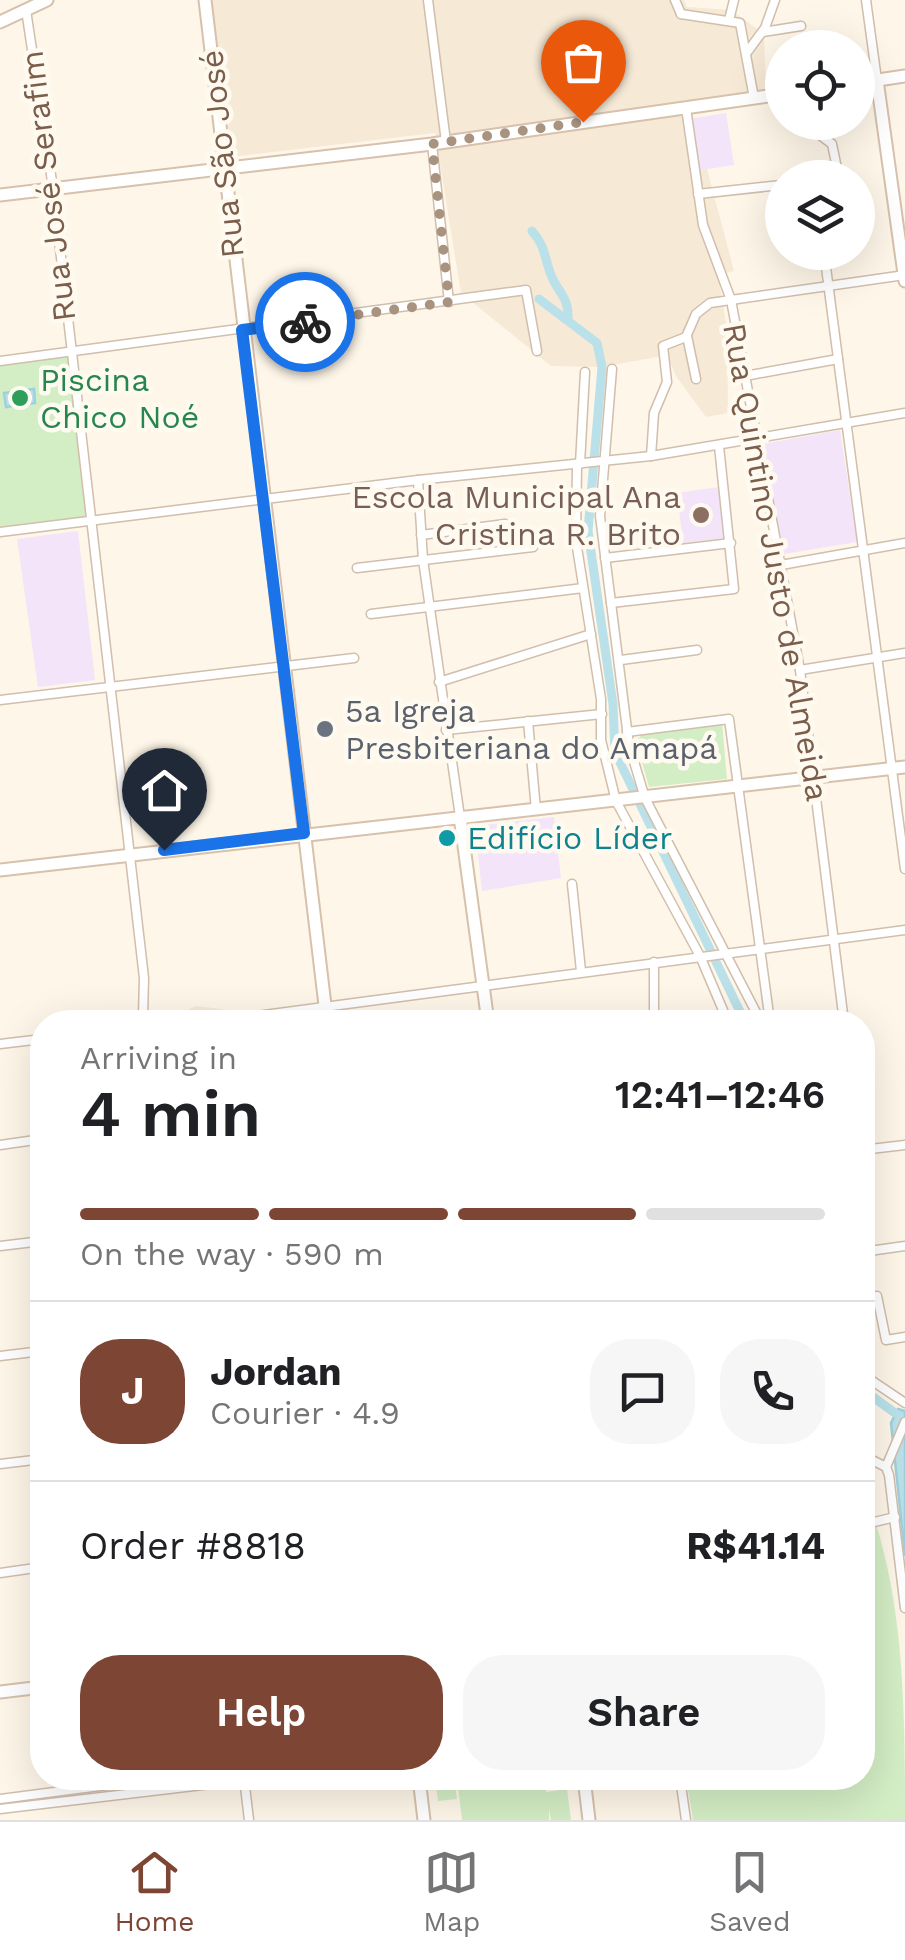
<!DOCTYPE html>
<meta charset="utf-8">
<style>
body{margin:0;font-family:"Work Sans",sans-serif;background:#f6f6f6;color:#202124;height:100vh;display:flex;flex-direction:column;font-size:38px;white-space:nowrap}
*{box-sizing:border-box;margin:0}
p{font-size:32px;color:#757577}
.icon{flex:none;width:55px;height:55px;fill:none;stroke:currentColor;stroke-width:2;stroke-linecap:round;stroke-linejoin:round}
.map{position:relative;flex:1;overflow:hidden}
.details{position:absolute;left:30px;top:1010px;width:845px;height:780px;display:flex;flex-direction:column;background:#fff;border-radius:40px;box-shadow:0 10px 40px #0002}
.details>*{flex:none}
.controls{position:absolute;left:765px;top:30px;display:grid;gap:20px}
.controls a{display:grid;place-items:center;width:110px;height:110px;border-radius:50%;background:#fff;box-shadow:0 10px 40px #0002;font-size:50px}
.pin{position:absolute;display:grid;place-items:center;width:85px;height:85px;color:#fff;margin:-102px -42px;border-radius:50% 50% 50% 0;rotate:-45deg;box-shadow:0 0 10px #0007}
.pin .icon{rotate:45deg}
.courier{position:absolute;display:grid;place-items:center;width:100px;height:100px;margin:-50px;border:8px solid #1a73e8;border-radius:50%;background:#fff;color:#222;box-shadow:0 2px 12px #0007}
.headline em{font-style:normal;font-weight:600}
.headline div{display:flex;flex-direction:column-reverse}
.headline{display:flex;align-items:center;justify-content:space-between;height:170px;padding:0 50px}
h1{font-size:65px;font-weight:600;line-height:75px}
.bar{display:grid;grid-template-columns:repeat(4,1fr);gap:15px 10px;align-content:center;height:120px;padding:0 50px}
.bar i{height:12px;border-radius:8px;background:#e0e0e0}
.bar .selected{background:#7d4634}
.bar p{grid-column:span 4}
.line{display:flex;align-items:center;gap:25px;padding:0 50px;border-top:2px solid #e0e0e0}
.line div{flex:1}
.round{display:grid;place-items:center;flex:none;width:105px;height:105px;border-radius:40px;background:#f6f6f6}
.cta{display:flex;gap:20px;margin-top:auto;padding:20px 50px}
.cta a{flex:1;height:115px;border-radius:40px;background:#7d4634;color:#fff;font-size:40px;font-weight:600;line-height:115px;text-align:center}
.cta a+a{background:#f6f6f6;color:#202124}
.menu{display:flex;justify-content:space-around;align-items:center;height:140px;border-top:2px solid #e0e0e0;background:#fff;font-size:28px;color:#757577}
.menu a{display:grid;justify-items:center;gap:5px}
.menu .selected{color:#7d4634}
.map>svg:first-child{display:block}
</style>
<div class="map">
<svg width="905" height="1820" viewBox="0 0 905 1820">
<rect width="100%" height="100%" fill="#fef6e8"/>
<g fill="#f6e9d6">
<polygon points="209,0 684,0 687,7 731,10 764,34 766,94 691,108 734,271 718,275 727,329 728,413 706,417 676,376 667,355 602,367 551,366 461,293 435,133 230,157"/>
<polygon points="196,1006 244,1012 246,1022 161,1022"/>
</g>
<g fill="#f3e4fa">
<polygon points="726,113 734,165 695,171 688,119"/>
<polygon points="840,430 857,542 784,554 763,444"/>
<polygon points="719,487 726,538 683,543 677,493"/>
<polygon points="78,531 95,680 38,687 17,539"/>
<polygon points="554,817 561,878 482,891 475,826"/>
</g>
<g fill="#d3edc5">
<polygon points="72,348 91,521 0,532 0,358"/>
<polygon points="722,722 727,779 649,787 636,741 644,732"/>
<path d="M875,1521C905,1614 905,1722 905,1820H693L686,1778H862V1525Z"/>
<polygon points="435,1778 454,1778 457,1799 438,1801"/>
<polygon points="457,1778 544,1778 546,1792 567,1789 571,1820 551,1820 549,1809 549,1820 462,1820"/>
</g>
<g fill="#bae1e9" stroke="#a0d0dc" stroke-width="2.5">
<polygon points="34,389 35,403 6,407 4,393"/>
<polygon points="898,1409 905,1411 905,1556 891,1423"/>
</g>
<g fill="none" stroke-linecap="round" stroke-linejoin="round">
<g stroke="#bae1e9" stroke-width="9">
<path d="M532,231C546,247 544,257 551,275C558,293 569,297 568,318"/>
<polyline points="539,299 597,343 602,367 588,531 613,704 615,752 745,1022"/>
<polyline points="862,1389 895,1413"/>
</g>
<g stroke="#d1beac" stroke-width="11">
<g id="street">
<polyline points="428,0 446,142"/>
<polyline points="675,0 681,14"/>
<polyline points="866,0 877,80"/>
<polyline points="26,10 53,188 144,978 143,1016 131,1022"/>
<polyline points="681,14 740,23 754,98"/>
<polyline points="729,20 734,0"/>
<polyline points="763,32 801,26"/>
<polyline points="748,51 765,28 775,0"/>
<polyline points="686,108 703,225 731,300 800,670 844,1022"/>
<polyline points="819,122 820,135 832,144 839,178"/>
<polyline points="432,144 449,302"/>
<polyline points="698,194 781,185"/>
<polyline points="824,252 905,869"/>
<polyline points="687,336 696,379"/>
<polyline points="0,361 526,290 537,351"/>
<polyline points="612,369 600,516 629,745 645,798 761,1022"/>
<polyline points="745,376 838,359"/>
<polyline points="651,456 654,413 667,382 663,346 686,337 696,314 710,303 905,275"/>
<polyline points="580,464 585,372"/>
<polyline points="577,465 576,541 601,699 601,740 616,801 700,956 728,1022"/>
<polyline points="418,480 423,560 460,817"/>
<polyline points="0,532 418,480 651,456 905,413"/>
<polyline points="421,535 505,524"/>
<polyline points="605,558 731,543"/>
<polyline points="781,565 905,543"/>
<polyline points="357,568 533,547"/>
<polyline points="611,603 734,589 719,446"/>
<polyline points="371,614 583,588"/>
<polyline points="621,660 697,650"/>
<polyline points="800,670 905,653"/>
<polyline points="439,682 591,634"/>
<polyline points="0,700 354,658"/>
<polyline points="528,721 536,810"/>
<polyline points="446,730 602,714"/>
<polyline points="627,732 729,719 770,1022"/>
<polyline points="572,884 581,971"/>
<polyline points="654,962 654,1022"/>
<polyline points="249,1017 905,930"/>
<polyline points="0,1044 42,1039"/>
<polyline points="0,1145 42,1139"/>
<polyline points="862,1150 905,1145"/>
<polyline points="0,1246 42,1241"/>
<polyline points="862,1252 905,1246"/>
<polyline points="877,1296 886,1340 905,1337"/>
<polyline points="0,1356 42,1351"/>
<polyline points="862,1374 905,1403"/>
<polyline points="862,1455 886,1467 889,1475 905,1608"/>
<polyline points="0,1464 42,1459"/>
<polyline points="886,1467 905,1422"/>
<polyline points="862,1525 895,1517"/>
<polyline points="0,1573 42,1567"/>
<polyline points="244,1778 249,1820"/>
<polyline points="680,1778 686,1820"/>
<polyline points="0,1799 162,1778"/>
<polyline points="0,1809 262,1778"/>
</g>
</g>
<g stroke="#d7c1ac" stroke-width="15">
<g id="secondary">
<polyline points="205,0 327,1022"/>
<polyline points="0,22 47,0"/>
<polyline points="877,80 905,281"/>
<polyline points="858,83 905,76"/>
<polyline points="0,195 432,144 782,94"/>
<polyline points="460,817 488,1022"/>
<polyline points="0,870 905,767"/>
<polyline points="0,1692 42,1687"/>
<polyline points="419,1778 424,1820"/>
<polyline points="584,1778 589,1820"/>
</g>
</g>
<use href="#street" stroke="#fff" stroke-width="8"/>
<use href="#secondary" stroke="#fff" stroke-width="11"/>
</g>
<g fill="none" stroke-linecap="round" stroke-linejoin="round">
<polyline stroke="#a89381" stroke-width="10" stroke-dasharray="0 18" points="305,322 449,302 432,144 583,122"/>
<polyline stroke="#1a73e8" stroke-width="12" points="164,850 304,833 242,330 305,322"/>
</g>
<circle fill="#2e9e5b" stroke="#fffaf0" stroke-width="4" cx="20" cy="398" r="10"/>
<circle fill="#8d6e63" stroke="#fffaf0" stroke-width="4" cx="701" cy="515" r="10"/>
<circle fill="#6b7280" stroke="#fffaf0" stroke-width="4" cx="325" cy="729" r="10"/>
<circle fill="#0f9aa8" stroke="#fffaf0" stroke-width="4" cx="447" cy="838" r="10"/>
<g text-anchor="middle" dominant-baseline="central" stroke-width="9" stroke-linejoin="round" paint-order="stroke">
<g font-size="32" fill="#7a5d4a" stroke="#fffaf0">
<text transform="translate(222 154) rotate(-96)">Rua São José</text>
<text transform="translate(48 186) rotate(-97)">Rua José Serafim</text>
<text transform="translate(776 562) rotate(80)">Rua Quintino Justo de Almeida</text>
</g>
<g font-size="32" fill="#27864d" stroke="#fffaf0" text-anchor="start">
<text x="40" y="380">Piscina<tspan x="40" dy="37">Chico Noé</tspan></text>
</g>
<g font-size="32" fill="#785e54" stroke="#fffaf0" text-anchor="end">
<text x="681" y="497">Escola Municipal Ana<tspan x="681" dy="37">Cristina R. Brito</tspan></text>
</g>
<g font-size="32" fill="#5b616d" stroke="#fffaf0" text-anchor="start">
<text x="345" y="711">5a Igreja<tspan x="345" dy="37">Presbiteriana do Amapá</tspan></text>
</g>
<g font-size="32" fill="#0d838f" stroke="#fffaf0" text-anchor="start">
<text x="467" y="838">Edifício Líder</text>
</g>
</g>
</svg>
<div class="controls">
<a><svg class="icon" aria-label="locate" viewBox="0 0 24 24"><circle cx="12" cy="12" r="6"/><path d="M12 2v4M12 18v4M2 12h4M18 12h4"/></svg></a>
<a><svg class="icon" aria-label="layers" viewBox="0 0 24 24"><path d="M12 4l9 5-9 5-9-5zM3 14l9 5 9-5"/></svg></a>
</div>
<div class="pin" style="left:583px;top:122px;background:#ea580c"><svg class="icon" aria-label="bag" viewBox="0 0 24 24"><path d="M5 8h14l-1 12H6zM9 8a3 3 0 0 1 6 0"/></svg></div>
<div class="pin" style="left:164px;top:850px;background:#1f2937"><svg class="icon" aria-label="home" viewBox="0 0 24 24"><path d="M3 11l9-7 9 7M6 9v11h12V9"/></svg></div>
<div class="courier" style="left:305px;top:322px"><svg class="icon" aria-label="bike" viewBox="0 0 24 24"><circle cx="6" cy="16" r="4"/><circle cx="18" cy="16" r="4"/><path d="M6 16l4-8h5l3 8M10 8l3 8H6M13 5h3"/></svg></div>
<section class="details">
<div class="headline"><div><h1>4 min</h1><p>Arriving in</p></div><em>12:41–12:46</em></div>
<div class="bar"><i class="selected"></i><i class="selected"></i><i class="selected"></i><i></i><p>On the way · 590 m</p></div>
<div class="line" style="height:180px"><b class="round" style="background:#7d4634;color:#fff">J</b><div><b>Jordan</b><p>Courier · 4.9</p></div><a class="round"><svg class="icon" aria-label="chat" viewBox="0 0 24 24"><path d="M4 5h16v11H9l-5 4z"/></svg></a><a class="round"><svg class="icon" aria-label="phone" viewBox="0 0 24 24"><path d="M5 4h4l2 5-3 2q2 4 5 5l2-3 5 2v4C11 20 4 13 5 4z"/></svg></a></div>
<div class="line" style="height:130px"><div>Order #8818</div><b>R$41.14</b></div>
<div class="cta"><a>Help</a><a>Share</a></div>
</section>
</div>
<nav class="menu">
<a class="selected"><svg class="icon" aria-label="home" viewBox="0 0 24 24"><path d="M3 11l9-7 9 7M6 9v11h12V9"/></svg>Home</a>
<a><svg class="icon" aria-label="map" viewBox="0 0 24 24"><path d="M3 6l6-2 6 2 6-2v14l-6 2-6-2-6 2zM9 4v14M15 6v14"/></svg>Map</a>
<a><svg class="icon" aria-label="saved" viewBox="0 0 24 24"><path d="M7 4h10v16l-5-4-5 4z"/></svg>Saved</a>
</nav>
